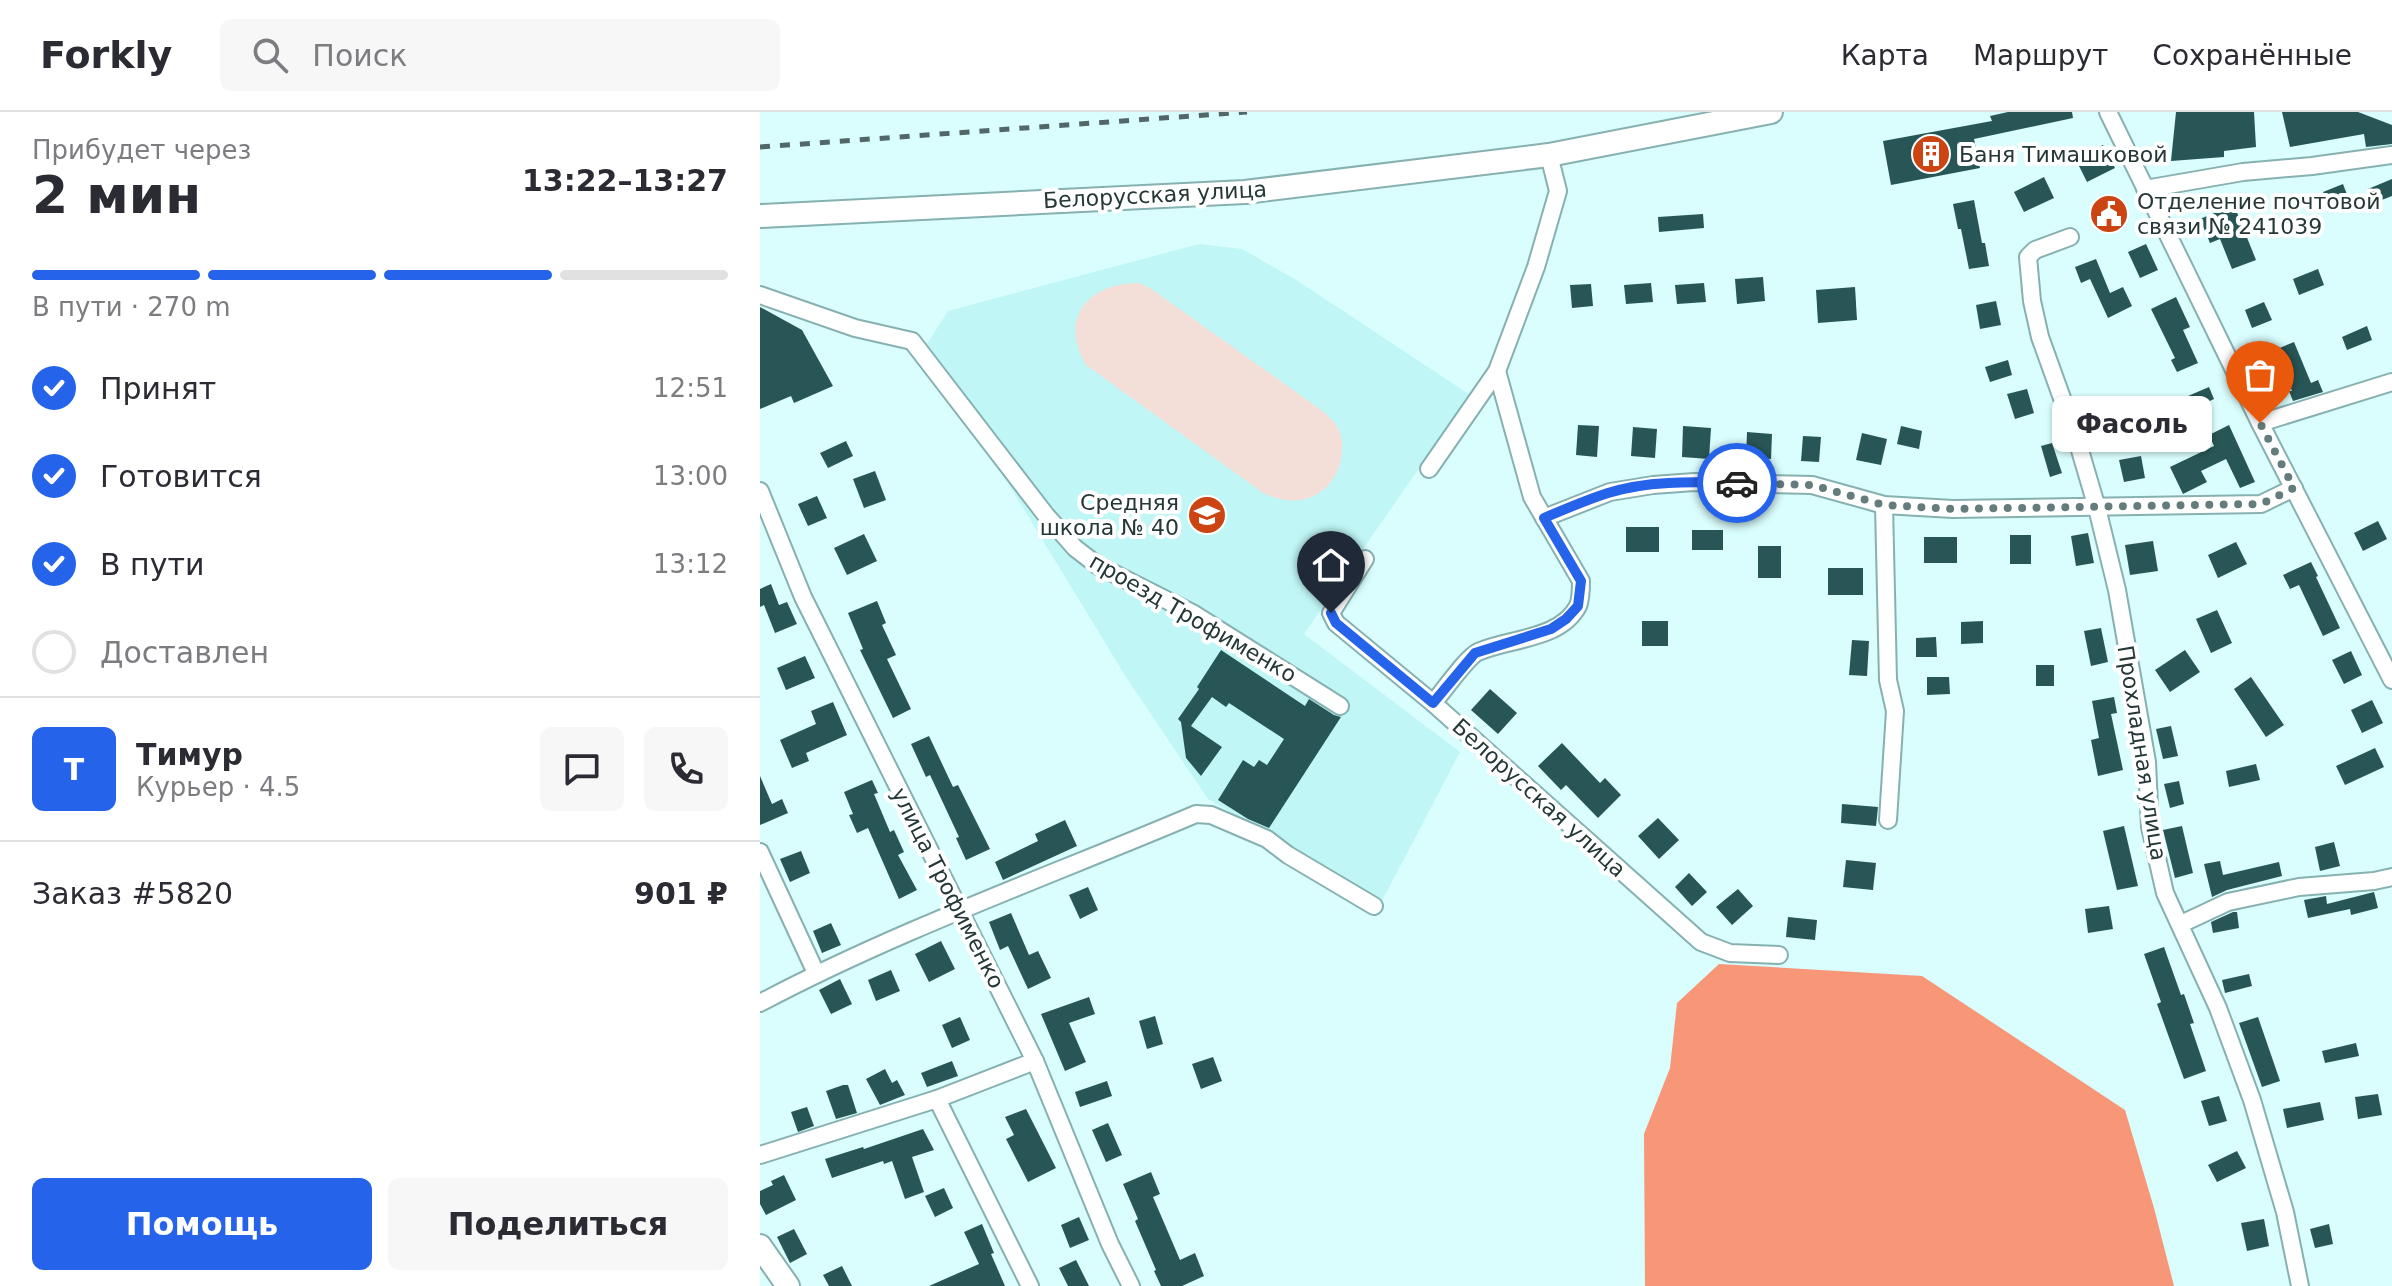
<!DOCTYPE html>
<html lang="ru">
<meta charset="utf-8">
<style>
body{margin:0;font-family:"DejaVu Sans",sans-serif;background:#f7f7f7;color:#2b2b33;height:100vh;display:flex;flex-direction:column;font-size:30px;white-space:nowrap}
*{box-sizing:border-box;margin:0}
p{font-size:26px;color:#7c7c81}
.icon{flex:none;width:44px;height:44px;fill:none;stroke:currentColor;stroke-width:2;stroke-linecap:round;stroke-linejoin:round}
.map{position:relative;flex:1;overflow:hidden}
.drawer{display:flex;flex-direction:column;background:#fff;width:760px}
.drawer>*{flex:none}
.pin{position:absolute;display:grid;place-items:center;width:68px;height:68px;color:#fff;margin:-82px -34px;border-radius:50% 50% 50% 0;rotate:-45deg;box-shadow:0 0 8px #0007}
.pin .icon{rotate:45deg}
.courier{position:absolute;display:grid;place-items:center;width:80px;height:80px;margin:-40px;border:6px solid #2563eb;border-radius:50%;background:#fff;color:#222;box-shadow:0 2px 10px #0007}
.bubble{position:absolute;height:56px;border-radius:12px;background:#fff;box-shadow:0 2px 6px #0004;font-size:26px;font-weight:700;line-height:56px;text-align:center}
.summary em{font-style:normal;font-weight:700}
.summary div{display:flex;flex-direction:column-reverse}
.summary{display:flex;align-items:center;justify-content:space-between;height:136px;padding:0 32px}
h1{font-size:52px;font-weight:700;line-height:60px}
.bar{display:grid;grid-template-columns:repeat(4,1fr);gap:12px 8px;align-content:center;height:96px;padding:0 32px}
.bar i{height:10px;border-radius:6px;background:#e1e1e2}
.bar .active{background:#2563eb}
.bar p{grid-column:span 4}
.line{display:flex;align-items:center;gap:20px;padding:0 32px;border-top:2px solid #e1e1e2}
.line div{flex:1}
.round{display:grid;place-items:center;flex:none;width:84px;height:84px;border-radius:12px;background:#f7f7f7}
ol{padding:0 32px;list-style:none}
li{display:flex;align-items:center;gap:24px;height:88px}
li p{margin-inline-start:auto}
li .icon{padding:8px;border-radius:50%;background:#2563eb;color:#fff;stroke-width:4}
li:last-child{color:#7c7c81}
li i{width:44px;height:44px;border:4px solid #e1e1e2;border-radius:50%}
.cta{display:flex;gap:16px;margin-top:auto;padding:16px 32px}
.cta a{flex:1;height:92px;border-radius:12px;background:#2563eb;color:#fff;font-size:32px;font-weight:700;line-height:92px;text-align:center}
.cta a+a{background:#f7f7f7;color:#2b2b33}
header{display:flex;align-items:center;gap:48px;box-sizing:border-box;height:112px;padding:0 40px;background:#fff;border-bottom:2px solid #e1e1e2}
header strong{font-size:38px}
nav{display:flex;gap:44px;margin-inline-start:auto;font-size:28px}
.search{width:560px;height:72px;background:#f7f7f7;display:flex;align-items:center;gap:20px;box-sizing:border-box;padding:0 28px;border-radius:12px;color:#7c7c81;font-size:30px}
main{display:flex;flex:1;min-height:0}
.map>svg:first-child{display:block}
</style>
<header>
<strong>Forkly</strong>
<div class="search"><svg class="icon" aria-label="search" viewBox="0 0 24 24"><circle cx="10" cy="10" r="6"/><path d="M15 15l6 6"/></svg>Поиск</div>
<nav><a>Карта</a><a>Маршрут</a><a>Сохранённые</a></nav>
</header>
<main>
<section class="drawer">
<div class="summary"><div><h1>2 мин</h1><p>Прибудет через</p></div><em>13:22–13:27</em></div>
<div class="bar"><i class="active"></i><i class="active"></i><i class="active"></i><i></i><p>В пути · 270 m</p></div>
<ol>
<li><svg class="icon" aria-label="check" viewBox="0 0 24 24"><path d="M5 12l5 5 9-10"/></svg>Принят<p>12:51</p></li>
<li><svg class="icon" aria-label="check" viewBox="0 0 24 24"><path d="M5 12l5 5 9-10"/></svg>Готовится<p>13:00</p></li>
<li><svg class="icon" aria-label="check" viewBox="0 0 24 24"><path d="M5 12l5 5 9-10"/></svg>В пути<p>13:12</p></li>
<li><i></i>Доставлен</li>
</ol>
<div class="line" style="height:144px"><b class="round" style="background:#2563eb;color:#fff">Т</b><div><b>Тимур</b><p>Курьер · 4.5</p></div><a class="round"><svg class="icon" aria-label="chat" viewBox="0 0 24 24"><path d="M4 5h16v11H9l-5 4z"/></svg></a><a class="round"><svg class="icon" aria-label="phone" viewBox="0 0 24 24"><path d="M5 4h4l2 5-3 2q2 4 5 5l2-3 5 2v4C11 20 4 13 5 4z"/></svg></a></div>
<div class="line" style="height:104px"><div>Заказ #5820</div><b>901 ₽</b></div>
<div class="cta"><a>Помощь</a><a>Поделиться</a></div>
</section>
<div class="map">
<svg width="1632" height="1174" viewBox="0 0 1632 1174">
<rect width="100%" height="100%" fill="#dafdfd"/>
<polygon fill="#c0f7f6" points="439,132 482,137 538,169 710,283 544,522 700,640 622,789 448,687 366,565 165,235 188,199"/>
<path fill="#f3dfd8" d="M379,171L390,176L561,298C568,304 574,309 578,316C583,326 583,336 581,347C572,386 537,398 503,381L326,253C298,205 329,171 379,171Z"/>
<polygon fill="#f89678" points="959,852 1162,864 1365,998 1394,1096 1414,1174 885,1174 884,1022 910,956 917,891"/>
<g fill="#285656">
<polygon points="1248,0 1312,0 1313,6 1214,27 1220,56 1131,73 1123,29 1232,9 1230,4"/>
<polygon points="1416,0 1494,0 1496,35 1464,39 1464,45 1411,49"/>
<polygon points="1522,0 1598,0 1632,13 1632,32 1606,35 1604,22 1530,35"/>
<polygon points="1343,33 1355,56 1327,70 1315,46"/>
<polygon points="1284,65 1294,86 1264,100 1254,80"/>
<polygon points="1632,67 1632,84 1614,91 1608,77"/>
<polygon points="1583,72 1591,93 1572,101 1563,80"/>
<polygon points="1355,84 1366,107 1346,117 1334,94"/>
<polygon points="1214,88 1222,131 1225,131 1229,154 1209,157 1201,117 1198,117 1193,92"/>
<polygon points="1474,93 1496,148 1472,157 1460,127 1450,131 1440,107"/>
<polygon points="943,102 944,116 899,120 898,105"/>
<polygon points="1386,132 1398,158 1380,166 1368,140"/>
<polygon points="1336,147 1350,181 1363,175 1372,194 1348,206 1330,167 1321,171 1315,155"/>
<polygon points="1558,157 1564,173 1539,183 1533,167"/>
<polygon points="1003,165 1005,189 977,192 975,167"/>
<polygon points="891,171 893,190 866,192 864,173"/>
<polygon points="944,171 946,190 917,192 915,173"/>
<polygon points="831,172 833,194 812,196 810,173"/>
<polygon points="1095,175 1097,208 1058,211 1056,178"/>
<polygon points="1416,185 1430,215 1423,218 1438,251 1417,260 1411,248 1415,246 1391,197"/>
<polygon points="1236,189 1241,213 1220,217 1216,193"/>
<polygon points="1504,190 1512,208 1492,216 1485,198"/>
<polygon points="0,195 42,218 73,274 34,291 31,284 0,297"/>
<polygon points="1607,214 1612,228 1587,238 1582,225"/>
<polygon points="1534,230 1551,271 1558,268 1563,280 1533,289 1529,279 1532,279 1515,238"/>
<polygon points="1248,248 1252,263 1230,270 1225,255"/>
<polygon points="1449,275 1454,287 1433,297 1428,284"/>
<polygon points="1267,277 1274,301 1255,307 1247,282"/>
<polygon points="818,313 839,314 837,345 816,343"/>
<polygon points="1469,313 1495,370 1480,376 1466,347 1441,359 1447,370 1423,382 1410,355 1454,334 1449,323"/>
<polygon points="923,314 951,316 949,347 922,345"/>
<polygon points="1141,314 1162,319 1159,337 1137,332"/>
<polygon points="873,315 897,317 895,346 871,344"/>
<polygon points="987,320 1012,322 1011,347 986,345"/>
<polygon points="1102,321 1127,327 1121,353 1096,348"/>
<polygon points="1043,324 1061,325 1059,350 1041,349"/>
<polygon points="86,329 93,344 68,356 60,341"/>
<polygon points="1292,331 1302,361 1290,365 1281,334"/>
<polygon points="1381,344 1385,366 1364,370 1359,348"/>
<polygon points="115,359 126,388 104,396 93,367"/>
<polygon points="57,384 67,406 48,414 38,392"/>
<polygon points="1618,409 1627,427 1603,439 1594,421"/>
<rect x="866" y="415" width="33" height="25"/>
<rect x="932" y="418" width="31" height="20"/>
<polygon points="1328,421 1334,451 1316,454 1311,424"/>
<polygon points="104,422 117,449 87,463 74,436"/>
<rect x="1250" y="423" width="21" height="29"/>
<rect x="1164" y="425" width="33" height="26"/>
<polygon points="1393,429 1398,459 1370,463 1365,433"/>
<polygon points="1476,430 1487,452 1458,466 1448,443"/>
<rect x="998" y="434" width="23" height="32"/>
<polygon points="1551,450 1558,464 1556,465 1580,516 1563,524 1539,473 1530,477 1523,463"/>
<rect x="1068" y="456" width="35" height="27"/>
<polygon points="11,472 19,493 27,490 37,512 15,521 4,493 0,495 0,477"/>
<polygon points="117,489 126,511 122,513 136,543 127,547 151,597 133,606 100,538 103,537 88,501"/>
<polygon points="1457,498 1472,531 1451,541 1436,507"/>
<rect x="882" y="509" width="26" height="25"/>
<polygon points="1223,509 1223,531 1201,532 1201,510"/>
<polygon points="1341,516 1348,550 1331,554 1324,519"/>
<polygon points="1176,525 1177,545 1156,545 1156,526"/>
<polygon points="1092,528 1109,529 1107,564 1089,563"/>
<polygon points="461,538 545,594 549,587 574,603 581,605 509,716 488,707 458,688 483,648 494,655 499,648 507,653 524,627 469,591 466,595 452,585 431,614 462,635 441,664 426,646 421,610 418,607 439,577 437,575"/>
<polygon points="1425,538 1440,560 1410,580 1395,558"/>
<polygon points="1591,539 1602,563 1584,572 1572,548"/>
<polygon points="45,544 55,566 26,578 17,556"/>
<rect x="1276" y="553" width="18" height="21"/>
<polygon points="1167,565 1189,565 1190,582 1167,583"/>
<polygon points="1491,565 1524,613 1506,625 1474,577"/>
<polygon points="730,577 757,601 738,622 711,598"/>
<polygon points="1354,585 1357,601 1351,602 1363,658 1338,664 1331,628 1339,626 1332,589"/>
<polygon points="1612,588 1623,611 1602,621 1591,598"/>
<polygon points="73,590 87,623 46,641 49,649 32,656 20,628 56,612 51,599"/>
<polygon points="1411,614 1418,644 1403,647 1396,617"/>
<polygon points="169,624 193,675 198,673 230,737 206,748 196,726 199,725 170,663 166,665 151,632"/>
<polygon points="802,631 840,671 845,666 861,683 838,706 806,673 801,678 778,654"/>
<polygon points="1615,636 1624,655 1585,673 1576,654"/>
<polygon points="1496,652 1500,668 1469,675 1466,659"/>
<polygon points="0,664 12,692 22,687 28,701 0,713"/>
<polygon points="112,668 118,681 114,682 130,720 134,718 144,740 138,743 157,778 139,787 108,716 97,721 89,703 93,702 84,680"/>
<polygon points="1419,669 1424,692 1410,696 1404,672"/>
<polygon points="1082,692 1118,695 1116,714 1081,711"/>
<polygon points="898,706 919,728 899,747 878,724"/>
<polygon points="305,708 317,734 243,768 235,750 278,729 275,722"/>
<polygon points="1364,714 1378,774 1357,778 1343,719"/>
<polygon points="1422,714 1433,761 1415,766 1403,718"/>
<polygon points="1574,730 1580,754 1560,759 1555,735"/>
<polygon points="41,739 50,761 30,770 20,747"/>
<polygon points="1086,748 1116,751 1113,778 1083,775"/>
<polygon points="1460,749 1463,763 1519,750 1522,764 1467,778 1452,785 1444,752"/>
<polygon points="929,761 947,780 932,794 915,775"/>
<polygon points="328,775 338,798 320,807 309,783"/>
<polygon points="978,777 993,794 972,813 956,795"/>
<polygon points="1614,780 1618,796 1591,803 1590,797 1548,806 1544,788 1566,784 1567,792"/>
<polygon points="1349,794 1353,817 1328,821 1325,797"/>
<polygon points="1473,800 1477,800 1479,816 1453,821 1451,810"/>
<polygon points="251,801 269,843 278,839 291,866 268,877 248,834 240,838 229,810"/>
<polygon points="1028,805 1057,808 1055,828 1026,825"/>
<polygon points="71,811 81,833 62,841 53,819"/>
<polygon points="181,829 195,857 169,870 155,842"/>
<polygon points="1404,835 1421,883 1424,882 1434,911 1430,912 1446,959 1424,967 1397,892 1401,890 1384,842"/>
<polygon points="131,858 140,879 116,889 108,868"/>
<polygon points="1489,862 1492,874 1465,881 1462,868"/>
<polygon points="80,867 92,892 71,902 59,878"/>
<polygon points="329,885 335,902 309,911 326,950 305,959 281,902"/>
<polygon points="395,904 403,932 387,937 379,909"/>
<polygon points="200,905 210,928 192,936 182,913"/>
<polygon points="1498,905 1520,969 1502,975 1479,911"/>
<polygon points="1596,931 1599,944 1565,951 1562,939"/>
<polygon points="453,945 462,969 441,977 432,952"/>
<polygon points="192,949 198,964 167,975 161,961"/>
<polygon points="125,957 132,971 137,968 145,983 120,993 106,967"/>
<polygon points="347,969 352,984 320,995 315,980"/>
<polygon points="83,973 88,973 97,1001 76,1007 66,979"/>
<polygon points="1618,982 1622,1003 1598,1007 1595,985"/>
<polygon points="1459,984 1467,1009 1449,1014 1441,989"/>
<polygon points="1560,990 1564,1008 1527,1016 1523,997"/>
<polygon points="47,995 54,1014 38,1020 31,1000"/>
<polygon points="266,997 296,1056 268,1070 246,1027 254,1023 245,1005"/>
<polygon points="348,1011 362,1043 346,1050 332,1018"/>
<polygon points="163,1017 174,1038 152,1045 164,1080 145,1087 132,1049 124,1052 123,1049 72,1066 65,1047 103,1035 104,1037"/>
<polygon points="1477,1039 1486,1056 1457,1070 1448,1053"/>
<polygon points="391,1060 400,1082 393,1085 420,1148 435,1141 444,1164 422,1174 401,1174 394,1159 396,1158 375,1109 378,1107 363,1072"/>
<polygon points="24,1063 36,1088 6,1103 0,1092 0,1079 13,1073 11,1069"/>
<polygon points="184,1076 193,1096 175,1105 165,1084"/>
<polygon points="319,1105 329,1128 310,1136 301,1113"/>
<polygon points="1504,1107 1509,1134 1487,1139 1481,1111"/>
<polygon points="222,1112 234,1141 231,1142 245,1174 169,1174 219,1152 204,1120"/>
<polygon points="1569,1112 1573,1132 1555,1136 1550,1117"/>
<polygon points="34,1117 47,1142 30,1151 17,1125"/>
<polygon points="316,1148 329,1174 308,1174 299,1156"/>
<polygon points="82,1154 92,1174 69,1174 63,1163"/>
</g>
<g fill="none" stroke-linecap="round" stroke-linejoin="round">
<g stroke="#87b1b1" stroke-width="20">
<g id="street">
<polyline points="1348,0 1500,311 1632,568"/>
<polyline points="1385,77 1483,60 1552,54 1632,43"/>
<polyline points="1310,125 1275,138 1268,145 1272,189 1280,225 1317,328 1337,396 1357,478 1387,650 1390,715 1405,781 1458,896 1492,988 1525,1100 1540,1174"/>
<polyline points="0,183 95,216 152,229 285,402 315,436 337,453 434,502 580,594"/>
<polyline points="1500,311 1632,270"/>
<polyline points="669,357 737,259 776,155 798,79 789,43"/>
<polyline points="0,379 43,485 275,949 350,1132 371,1174"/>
<polyline points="1124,393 1128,568 1135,599 1128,708"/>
<polyline points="784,406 850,380 893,373 934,370 1052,373 1124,393 1193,397 1501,392 1534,376"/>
<polyline points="605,447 571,501 576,511 673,591 941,830 970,841 1019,843"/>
<path d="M673,591C683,580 707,545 718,540C749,526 800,528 818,494C821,487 821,477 821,469L772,385L737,259"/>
<polyline points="0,740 56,861"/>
<polyline points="1421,812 1468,790 1539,775 1614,769 1632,765"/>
<path d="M0,891C140,817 290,764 436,702L451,703L507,727L528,743L614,794"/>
<polyline points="177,987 270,1174"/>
<polyline points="0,1043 177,987 275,949"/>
</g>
</g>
<g stroke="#87b1b1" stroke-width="26">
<g id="secondary">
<polyline points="0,104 485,80 789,43 1011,0"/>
<polyline points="0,1134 28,1174"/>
</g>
</g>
<use href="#street" stroke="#fff" stroke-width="16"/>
<use href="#secondary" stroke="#fff" stroke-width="22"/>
<polyline stroke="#526767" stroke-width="5" stroke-dasharray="10 10" stroke-linecap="butt" points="0,35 487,0"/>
</g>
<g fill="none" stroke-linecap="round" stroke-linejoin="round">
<polyline stroke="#657c7c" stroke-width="8" stroke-dasharray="0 14.4" points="977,371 1052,373 1124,393 1193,397 1501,392 1534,376 1500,311"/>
<path stroke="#2563eb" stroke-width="10" d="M571,501L576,511L673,591L715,541L791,517L806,507L818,494L821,469L784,406C805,397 826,388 848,381C889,368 935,370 977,371"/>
</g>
<defs>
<g id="building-disc" transform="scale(2)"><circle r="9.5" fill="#cb4411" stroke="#fff"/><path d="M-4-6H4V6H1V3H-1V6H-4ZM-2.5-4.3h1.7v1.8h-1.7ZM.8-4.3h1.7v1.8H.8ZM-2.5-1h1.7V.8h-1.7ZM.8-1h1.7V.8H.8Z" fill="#fff"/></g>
<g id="civic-disc" transform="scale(2)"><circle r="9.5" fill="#cb4411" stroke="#fff"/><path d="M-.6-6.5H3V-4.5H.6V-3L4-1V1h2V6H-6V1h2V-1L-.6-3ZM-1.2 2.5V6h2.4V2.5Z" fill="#fff"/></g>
<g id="school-disc" transform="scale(2)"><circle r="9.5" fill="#cb4411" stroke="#fff"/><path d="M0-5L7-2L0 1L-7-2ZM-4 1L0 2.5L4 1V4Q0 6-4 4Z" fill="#fff"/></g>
</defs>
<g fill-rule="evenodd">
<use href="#building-disc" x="1171" y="42"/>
<use href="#civic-disc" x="1349" y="102"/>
<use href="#school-disc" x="447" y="403"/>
</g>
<g text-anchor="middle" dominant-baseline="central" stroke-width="8" stroke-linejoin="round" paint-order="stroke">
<g font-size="22" fill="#263737" stroke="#fff" text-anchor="start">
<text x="1199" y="42">Баня Тимашковой</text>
<text x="1377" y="89">Отделение почтовой<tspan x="1377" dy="25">связи № 241039</tspan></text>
<text x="419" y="390" text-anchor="end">Средняя<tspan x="419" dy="25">школа № 40</tspan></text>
</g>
<g font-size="22" fill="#263737" stroke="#fff">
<text transform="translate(395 83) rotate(-3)">Белорусская улица</text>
<text transform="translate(433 506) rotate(30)">проезд Трофименко</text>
<text transform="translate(1382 641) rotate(81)">Прохладная улица</text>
<text transform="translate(779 686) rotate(42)">Белорусская улица</text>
<text transform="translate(188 776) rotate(63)">улица Трофименко</text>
</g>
</g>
</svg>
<div class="pin" style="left:1500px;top:311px;background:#ea580c"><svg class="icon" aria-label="bag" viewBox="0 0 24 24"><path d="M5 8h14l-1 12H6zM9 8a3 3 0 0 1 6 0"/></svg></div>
<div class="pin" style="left:571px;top:501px;background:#1f2937"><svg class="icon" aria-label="home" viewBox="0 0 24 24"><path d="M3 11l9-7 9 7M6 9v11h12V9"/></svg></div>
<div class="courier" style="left:977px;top:371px"><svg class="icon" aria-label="car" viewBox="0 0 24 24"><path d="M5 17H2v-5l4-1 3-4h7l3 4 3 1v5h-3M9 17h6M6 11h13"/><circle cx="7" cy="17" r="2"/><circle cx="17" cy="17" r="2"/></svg></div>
<div class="bubble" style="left:1292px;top:284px;width:160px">Фасоль</div>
</div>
</main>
